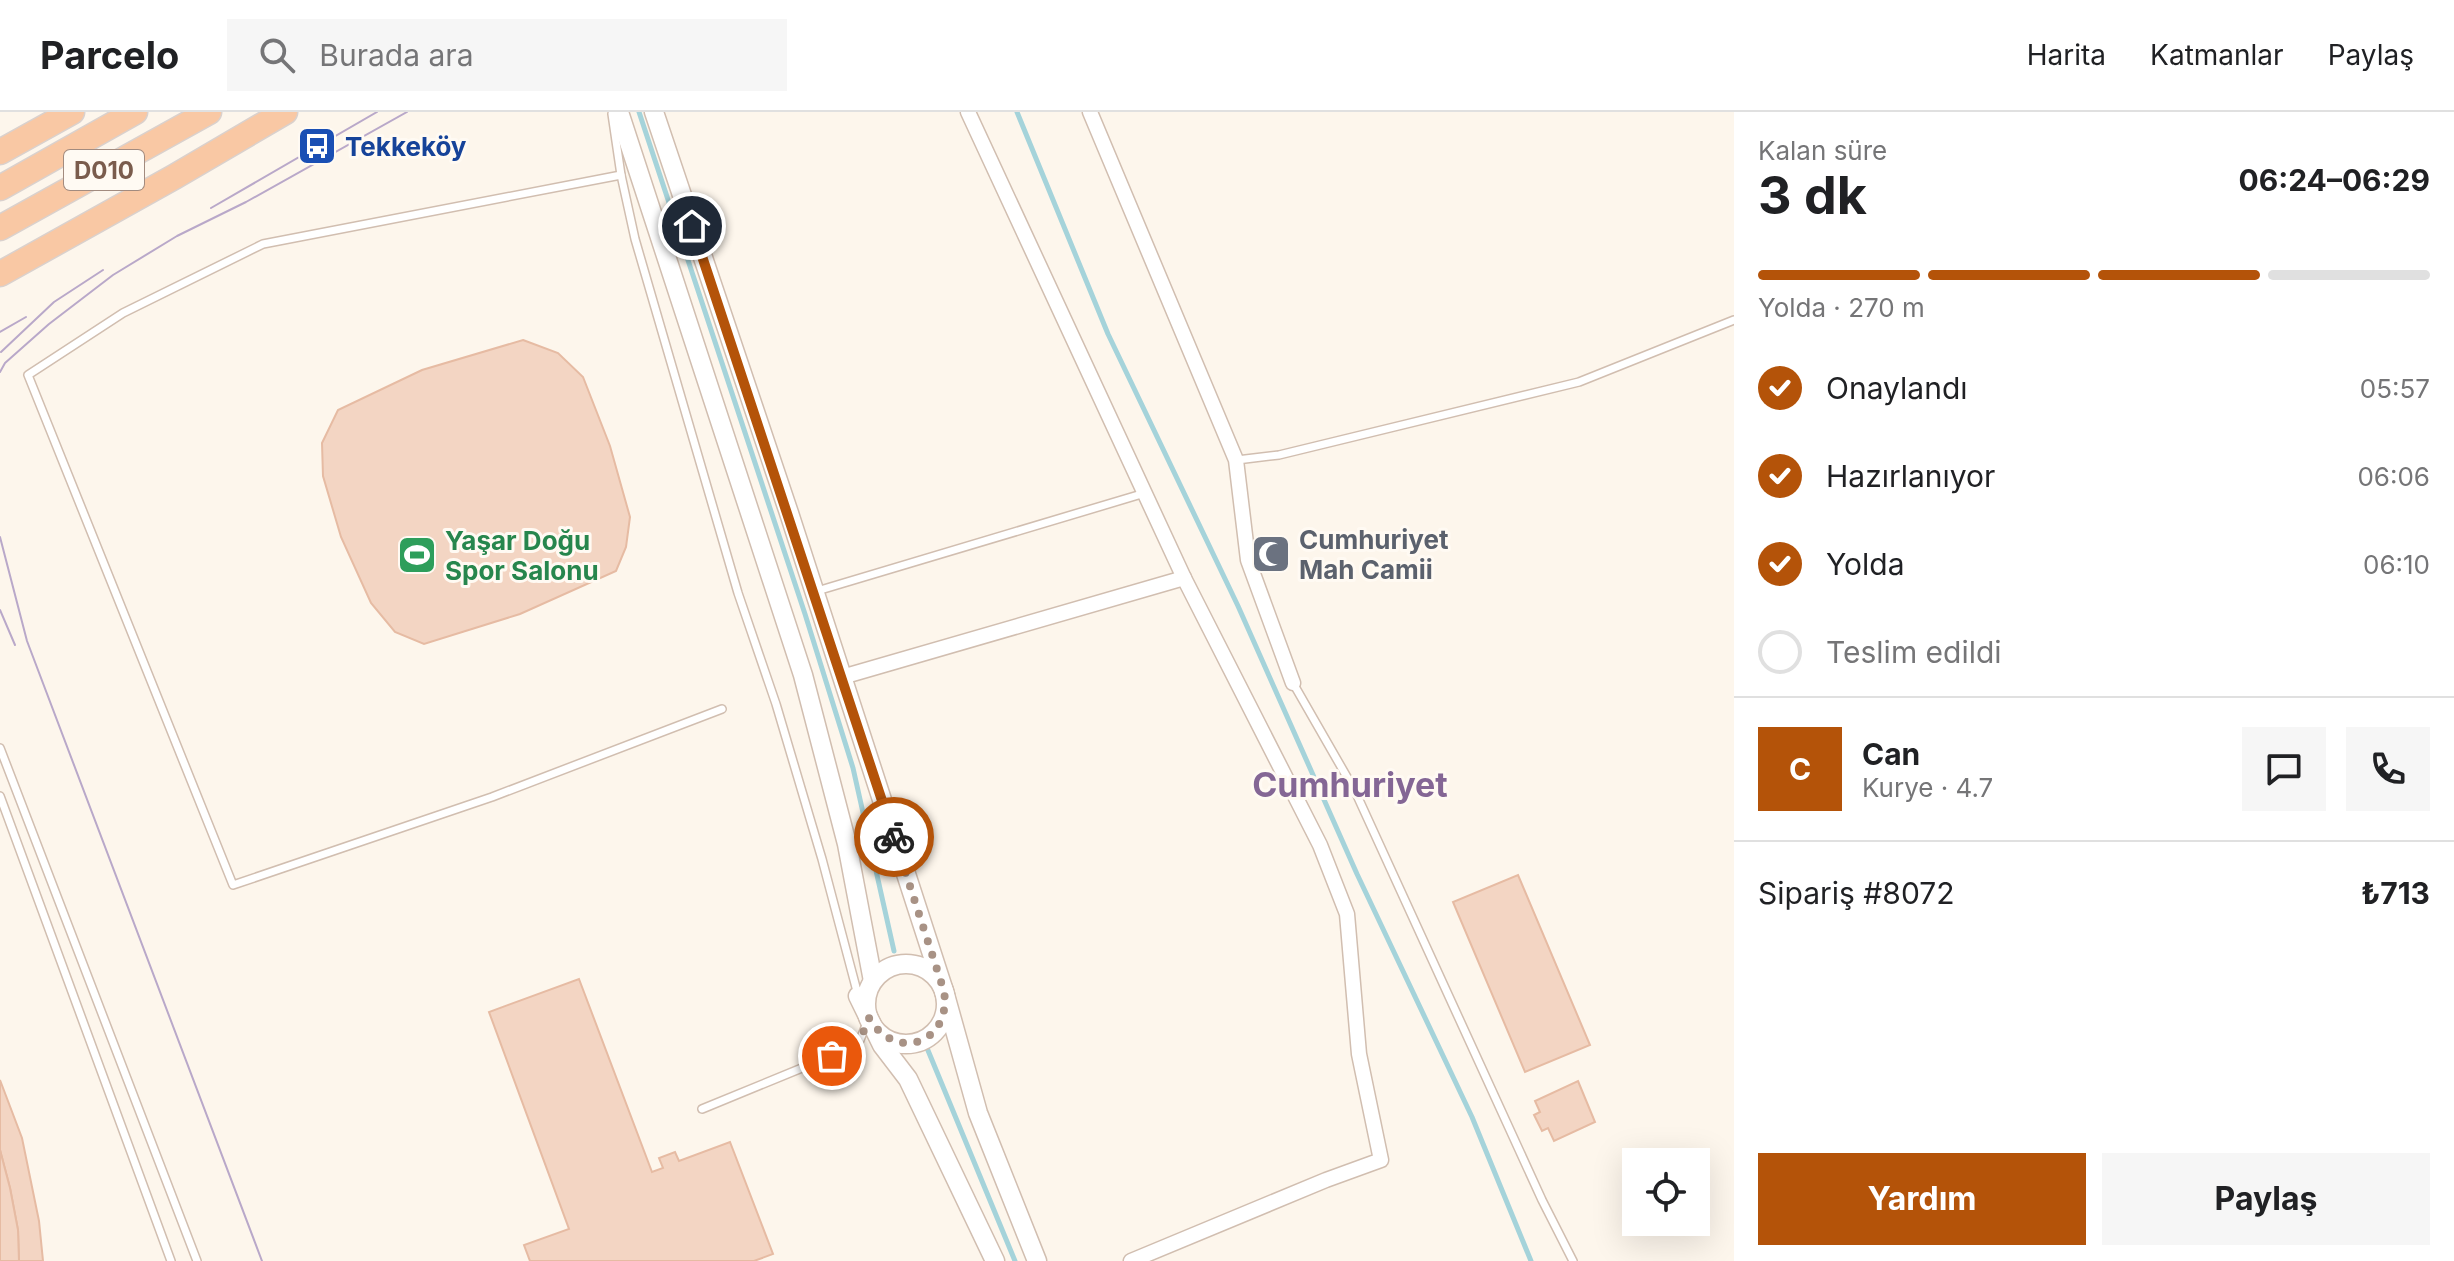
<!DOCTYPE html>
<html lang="tr">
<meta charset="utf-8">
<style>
body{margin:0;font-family:Inter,sans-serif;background:#f6f6f6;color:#202124;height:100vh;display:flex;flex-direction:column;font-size:30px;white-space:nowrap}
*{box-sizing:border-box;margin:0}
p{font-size:26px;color:#757577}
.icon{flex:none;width:44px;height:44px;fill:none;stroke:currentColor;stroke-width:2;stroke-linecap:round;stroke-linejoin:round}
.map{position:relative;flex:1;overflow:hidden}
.details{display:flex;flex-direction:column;background:#fff;width:720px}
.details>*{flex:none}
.controls{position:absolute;left:1622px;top:1036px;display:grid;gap:16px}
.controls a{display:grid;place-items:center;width:88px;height:88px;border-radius:0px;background:#fff;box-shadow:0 8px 32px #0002;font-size:40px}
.pin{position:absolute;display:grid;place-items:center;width:68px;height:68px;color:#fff;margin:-34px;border:4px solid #fff;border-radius:50%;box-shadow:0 2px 8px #0007}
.courier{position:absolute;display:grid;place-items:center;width:80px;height:80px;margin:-40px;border:6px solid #b45309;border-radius:50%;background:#fff;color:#222;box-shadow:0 2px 10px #0007}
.headline em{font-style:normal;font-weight:700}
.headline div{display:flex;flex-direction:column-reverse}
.headline{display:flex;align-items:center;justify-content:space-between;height:136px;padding:0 24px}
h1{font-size:52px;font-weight:700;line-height:60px}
.bar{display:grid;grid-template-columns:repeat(4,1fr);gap:12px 8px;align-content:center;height:96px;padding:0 24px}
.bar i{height:10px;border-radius:6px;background:#e0e0e0}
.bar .active{background:#b45309}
.bar p{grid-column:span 4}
.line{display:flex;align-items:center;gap:20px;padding:0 24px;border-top:2px solid #e0e0e0}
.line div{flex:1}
.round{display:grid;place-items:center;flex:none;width:84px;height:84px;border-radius:0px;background:#f6f6f6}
ol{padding:0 24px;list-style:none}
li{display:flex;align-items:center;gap:24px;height:88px}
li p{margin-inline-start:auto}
li .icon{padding:8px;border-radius:50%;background:#b45309;color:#fff;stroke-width:4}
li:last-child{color:#757577}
li i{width:44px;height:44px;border:4px solid #e0e0e0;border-radius:50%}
.primary-button{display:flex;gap:16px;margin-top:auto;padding:16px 24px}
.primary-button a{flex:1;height:92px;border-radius:0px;background:#b45309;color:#fff;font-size:32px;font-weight:700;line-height:92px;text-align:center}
.primary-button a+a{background:#f6f6f6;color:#202124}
header{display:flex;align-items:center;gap:48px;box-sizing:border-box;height:112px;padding:0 40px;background:#fff;border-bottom:2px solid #e0e0e0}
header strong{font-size:38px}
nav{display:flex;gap:44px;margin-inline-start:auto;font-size:28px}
.search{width:560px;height:72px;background:#f6f6f6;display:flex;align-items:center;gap:20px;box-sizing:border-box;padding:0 28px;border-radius:0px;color:#757577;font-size:30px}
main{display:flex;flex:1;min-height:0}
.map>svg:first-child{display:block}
</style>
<header>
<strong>Parcelo</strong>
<div class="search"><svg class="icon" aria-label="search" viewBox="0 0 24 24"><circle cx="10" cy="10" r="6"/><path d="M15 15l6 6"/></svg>Burada ara</div>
<nav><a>Harita</a><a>Katmanlar</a><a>Paylaş</a></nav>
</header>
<main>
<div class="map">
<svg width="1734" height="1149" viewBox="0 0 1734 1149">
<rect width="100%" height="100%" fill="#fdf6ec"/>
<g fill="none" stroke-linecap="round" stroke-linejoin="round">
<g stroke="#a5d3da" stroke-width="5">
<polyline points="639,0 805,502 853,656 894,839"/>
<polyline points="1017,0 1108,222 1238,494 1357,762 1472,1005 1531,1149"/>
<polyline points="927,936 1015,1149"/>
</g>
</g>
<g fill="#f3d5c3" stroke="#e6bba3" stroke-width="2">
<polygon points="523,228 558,241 583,265 610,334 630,405 626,435 616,459 520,502 424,532 395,520 371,491 341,425 323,364 322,331 338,298 422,258"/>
<polygon points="1268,426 1283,432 1285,447 1273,457 1258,451 1256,436"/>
<polygon points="1518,763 1590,933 1525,960 1453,790"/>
<polygon points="579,867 652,1060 663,1056 659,1046 675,1040 679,1049 730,1030 773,1142 754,1149 530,1149 524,1133 569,1117 489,900"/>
<polygon points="0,968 22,1026 39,1109 43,1149 19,1149 18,1118 10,1076 0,1038"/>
<polygon points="1578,969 1595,1010 1554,1029 1548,1016 1542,1019 1534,1003 1540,1000 1535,989"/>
<polygon points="0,1038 10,1076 18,1118 19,1149 0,1149"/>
</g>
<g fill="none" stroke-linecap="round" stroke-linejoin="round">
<g stroke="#d1beb0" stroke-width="10">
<g id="service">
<polyline points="612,2 621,63 635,127 738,481 776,592 822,747 858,883"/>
<polyline points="621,63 263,132 123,201 28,263 233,773 492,685 722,597"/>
<polyline points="1237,348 1279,343 1579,270 1734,208"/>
<polyline points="817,479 1145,381"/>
<polyline points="1293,571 1355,679 1542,1088 1573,1149"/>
<polyline points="0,636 197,1149"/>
<polyline points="0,684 171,1149"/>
<polyline points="702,997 858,933 868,908"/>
</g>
</g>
<g stroke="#d1beb0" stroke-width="17">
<g id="minor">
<polyline points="968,0 1184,466 1320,733 1347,802 1359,942 1381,1048 1326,1068 1131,1149"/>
<polyline points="1090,0 1236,348 1248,448 1293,571"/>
<polyline points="842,565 1184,466"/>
</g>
</g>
<g stroke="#d1beb0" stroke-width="21">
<g id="tertiary">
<polyline points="619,0 803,563 847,732 873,869"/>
<polyline points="654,0 788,398 944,879 978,1001 1037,1149"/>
<circle cx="906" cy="892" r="40"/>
<polyline points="858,884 882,933 908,967 995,1149"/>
</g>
</g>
<g stroke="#dad1cd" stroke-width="27">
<g id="trunk">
<polyline points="0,40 72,0"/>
<polyline points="0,76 135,0"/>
<polyline points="0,116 209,0"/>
<polyline points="0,162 174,65 285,0"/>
</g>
</g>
<use href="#service" stroke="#fff" stroke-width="7"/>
<use href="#minor" stroke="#fff" stroke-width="14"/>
<use href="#tertiary" stroke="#fff" stroke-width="18"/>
<use href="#trunk" stroke="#f9c8a4" stroke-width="24"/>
<g stroke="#b9a8c9" stroke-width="2">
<polyline points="211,96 377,0"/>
<polyline points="0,220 26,205"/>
<polyline points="1,240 54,190 103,158"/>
<polyline points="0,260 5,251 49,212 113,163 177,124 246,90 407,0"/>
<polyline points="0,425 27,529 262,1149"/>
<polyline points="0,498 15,533"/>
</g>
</g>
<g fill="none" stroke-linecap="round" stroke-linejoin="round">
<path stroke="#a89285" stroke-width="8" stroke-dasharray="0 14.4" d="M832,944L858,933L869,906C896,951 952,931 944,879L894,725"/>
<polyline stroke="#b45309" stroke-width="10" points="692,114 894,725"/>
</g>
<defs>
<g id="bus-square" transform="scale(2)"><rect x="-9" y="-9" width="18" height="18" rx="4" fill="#1a4fb4" stroke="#fffaf3"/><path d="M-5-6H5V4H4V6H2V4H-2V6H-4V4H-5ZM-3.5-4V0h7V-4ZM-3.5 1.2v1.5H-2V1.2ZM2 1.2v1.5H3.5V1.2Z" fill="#fff"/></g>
<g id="mosque-square" transform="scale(2)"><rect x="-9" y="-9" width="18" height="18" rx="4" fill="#6b7280" stroke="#fffaf3"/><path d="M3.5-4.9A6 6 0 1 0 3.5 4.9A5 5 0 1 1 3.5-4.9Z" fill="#fff"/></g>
<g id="stadium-square" transform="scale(2)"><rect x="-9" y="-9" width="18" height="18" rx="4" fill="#2e9e5b" stroke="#fffaf3"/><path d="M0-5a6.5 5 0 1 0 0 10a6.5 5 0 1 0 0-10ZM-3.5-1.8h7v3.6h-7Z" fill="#fff"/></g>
</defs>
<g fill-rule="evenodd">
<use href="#bus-square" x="317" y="34"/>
<use href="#mosque-square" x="1271" y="442"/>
<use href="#stadium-square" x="417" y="443"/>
</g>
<g text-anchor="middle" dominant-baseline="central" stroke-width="6" stroke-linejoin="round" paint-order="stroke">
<rect fill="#fffaf3" stroke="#a28b7f" stroke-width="2" x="64" y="38" width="80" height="40" rx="6"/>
<g font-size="24" font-weight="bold" fill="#7a5c4d">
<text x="104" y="58">D010</text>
</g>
<g font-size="26" font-weight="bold" fill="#164399" stroke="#fffaf3" text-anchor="start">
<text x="345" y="34">Tekkeköy</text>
</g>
<g font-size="26" font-weight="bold" fill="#5b616d" stroke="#fffaf3" text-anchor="start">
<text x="1299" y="427">Cumhuriyet<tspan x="1299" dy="30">Mah Camii</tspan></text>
</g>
<g font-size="26" font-weight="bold" fill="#27864d" stroke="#fffaf3" text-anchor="start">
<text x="445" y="428">Yaşar Doğu<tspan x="445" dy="30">Spor Salonu</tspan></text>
</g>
<g font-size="34" font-weight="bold" fill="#846695" stroke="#fffaf3">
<text x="1350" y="672">Cumhuriyet</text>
</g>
</g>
</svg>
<div class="controls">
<a><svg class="icon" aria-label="locate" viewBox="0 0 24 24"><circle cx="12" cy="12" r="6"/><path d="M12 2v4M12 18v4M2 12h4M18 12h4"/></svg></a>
</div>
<div class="pin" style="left:832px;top:944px;background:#ea580c"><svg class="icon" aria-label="bag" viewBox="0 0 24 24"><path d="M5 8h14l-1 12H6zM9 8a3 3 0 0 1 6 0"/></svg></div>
<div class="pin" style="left:692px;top:114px;background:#1f2937"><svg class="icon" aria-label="home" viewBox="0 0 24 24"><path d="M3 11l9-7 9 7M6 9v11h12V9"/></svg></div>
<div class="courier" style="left:894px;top:725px"><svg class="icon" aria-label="bike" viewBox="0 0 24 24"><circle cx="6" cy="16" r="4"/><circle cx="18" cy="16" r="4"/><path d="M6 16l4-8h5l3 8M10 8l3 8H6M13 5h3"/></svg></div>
</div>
<section class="details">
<div class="headline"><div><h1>3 dk</h1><p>Kalan süre</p></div><em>06:24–06:29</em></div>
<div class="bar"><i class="active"></i><i class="active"></i><i class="active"></i><i></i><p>Yolda · 270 m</p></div>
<ol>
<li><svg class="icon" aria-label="check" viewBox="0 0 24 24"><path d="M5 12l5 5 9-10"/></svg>Onaylandı<p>05:57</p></li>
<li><svg class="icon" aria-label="check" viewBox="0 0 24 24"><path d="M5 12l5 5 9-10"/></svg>Hazırlanıyor<p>06:06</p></li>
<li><svg class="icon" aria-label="check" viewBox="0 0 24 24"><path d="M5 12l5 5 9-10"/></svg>Yolda<p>06:10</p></li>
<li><i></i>Teslim edildi</li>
</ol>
<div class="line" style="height:144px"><b class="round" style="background:#b45309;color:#fff">C</b><div><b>Can</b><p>Kurye · 4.7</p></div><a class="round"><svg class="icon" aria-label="chat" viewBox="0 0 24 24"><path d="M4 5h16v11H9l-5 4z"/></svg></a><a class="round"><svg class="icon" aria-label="phone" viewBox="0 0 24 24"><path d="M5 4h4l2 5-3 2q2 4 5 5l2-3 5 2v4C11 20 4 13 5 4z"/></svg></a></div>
<div class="line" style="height:104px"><div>Sipariş #8072</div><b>₺713</b></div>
<div class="primary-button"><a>Yardım</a><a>Paylaş</a></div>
</section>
</main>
